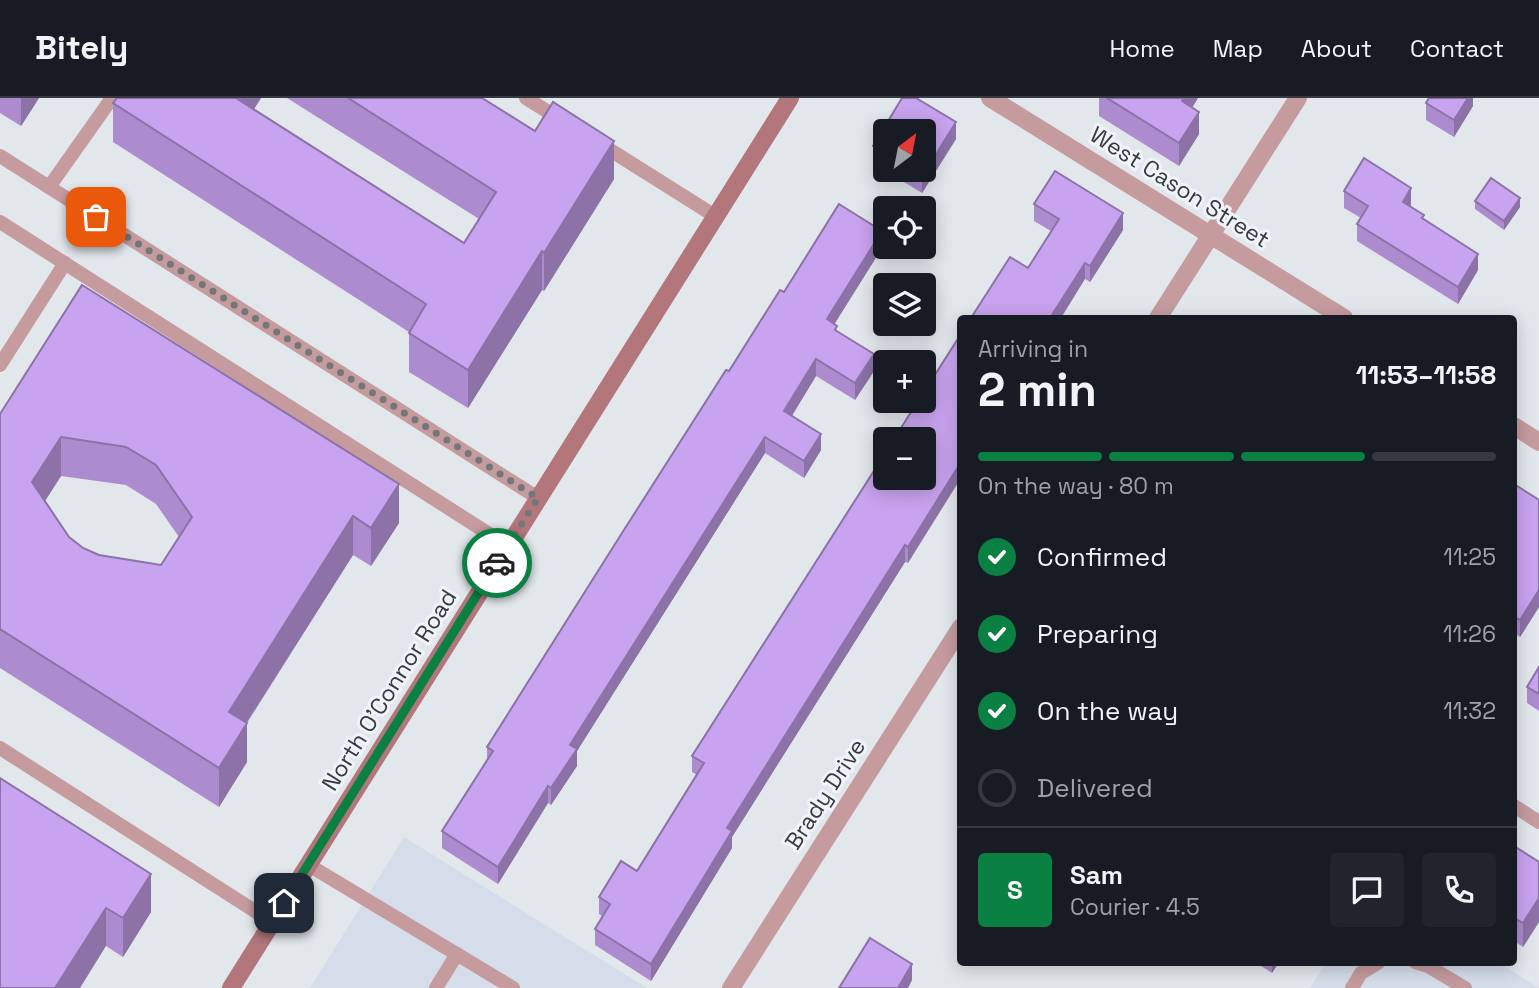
<!DOCTYPE html>
<meta charset="utf-8">
<style>
body{margin:0;font-family:"Space Grotesk",sans-serif;background:#20242c;color:#f1f3f6;height:100vh;display:flex;flex-direction:column;font-size:26px;white-space:nowrap}
*{box-sizing:border-box;margin:0}
p{font-size:23px;color:#9ea1a6}
.icon{flex:none;width:38px;height:38px;fill:none;stroke:currentColor;stroke-width:2;stroke-linecap:round;stroke-linejoin:round}
.map{position:relative;flex:1;overflow:hidden}
.details{position:absolute;left:957px;top:217px;width:560px;height:651px;display:flex;flex-direction:column;background:#171b24;border-radius:7px;box-shadow:0 4px 18px #0003}
.details>*{flex:none}
.needle{width:46px;rotate:32deg}
.tools{position:absolute;left:873px;top:21px;display:grid;gap:14px}
.tools a{display:grid;place-items:center;width:63px;height:63px;border-radius:7px;background:#171b24;box-shadow:0 4px 18px #0003;font-size:35px}
.pin{position:absolute;display:grid;place-items:center;width:60px;height:60px;color:#fff;margin:-30px;border-radius:14px;box-shadow:0 4px 10px #0006}
.courier{position:absolute;display:grid;place-items:center;width:70px;height:70px;margin:-35px;border:5px solid #0b8043;border-radius:50%;background:#fff;color:#222;box-shadow:0 2px 9px #0007}
.summary em{font-style:normal;font-weight:700}
.summary div{display:flex;flex-direction:column-reverse}
.summary{display:flex;align-items:center;justify-content:space-between;height:119px;padding:0 21px}
h1{font-size:46px;font-weight:700;line-height:52px}
.bar{display:grid;grid-template-columns:repeat(4,1fr);gap:10px 7px;align-content:center;height:84px;padding:0 21px}
.bar i{height:9px;border-radius:5px;background:#363941}
.bar .current{background:#0b8043}
.bar p{grid-column:span 4}
.line{display:flex;align-items:center;gap:18px;padding:0 21px;border-top:2px solid #363941}
.line div{flex:1}
.round{display:grid;place-items:center;flex:none;width:74px;height:74px;border-radius:7px;background:#20242c}
ol{padding:0 21px;list-style:none}
li{display:flex;align-items:center;gap:21px;height:77px}
li p{margin-inline-start:auto}
li .icon{padding:7px;border-radius:50%;background:#0b8043;color:#fff;stroke-width:4}
li:last-child{color:#9ea1a6}
li i{width:38px;height:38px;border:4px solid #363941;border-radius:50%}
header{display:flex;align-items:center;gap:42px;box-sizing:border-box;height:98px;padding:0 35px;background:#171b24;border-bottom:2px solid #363941}
header strong{font-size:33px}
nav{display:flex;gap:38px;margin-inline-start:auto;font-size:24px}
.map>svg:first-child{display:block}
</style>
<header>
<strong>Bitely</strong>
<nav><a>Home</a><a>Map</a><a>About</a><a>Contact</a></nav>
</header>
<div class="map">
<svg width="1539" height="890" viewBox="0 0 1539 890">
<rect width="100%" height="100%" fill="#e2e7ec"/>
<g fill="#d4dde9">
<polygon points="404,739 647,890 310,890"/>
<polygon points="1326,864 1500,865 1539,890 1310,890"/>
</g>
<g fill="none" stroke-linecap="round" stroke-linejoin="round">
<g stroke="#c59b9e" stroke-width="14">
<polyline points="526,0 561,22"/>
<polyline points="599,45 715,118"/>
<polyline points="0,58 538,400"/>
<polyline points="49,89 112,0"/>
<polyline points="0,124 508,448"/>
<polyline points="0,267 65,165"/>
<polyline points="0,650 272,824"/>
<polyline points="1514,708 1539,724"/>
<polyline points="307,766 513,890"/>
<polyline points="1415,864 1428,868 1465,890"/>
<polyline points="436,890 457,856"/>
<polyline points="1352,890 1361,875 1379,864"/>
</g>
<g stroke="#c59b9e" stroke-width="18">
<polyline points="990,0 1344,220"/>
<polyline points="1158,220 1298,0"/>
<polyline points="1514,328 1539,344"/>
<polyline points="731,890 961,529"/>
</g>
<polyline stroke="#b2767b" stroke-width="18" points="231,890 790,0"/>
</g>
<g fill="#ac8cce" fill-rule="evenodd">
<polygon points="0,0 39,0 21,28 0,15"/>
<polygon points="117,0 261,0 254,11 464,145 479,121 287,0 482,0 614,81 544,193 542,192 468,310 409,274 409,234 113,44 113,5"/>
<path d="M902,0H916L956,24V41L922,95L873,65V48ZM886,33H924V72H886Z"/>
<polygon points="1099,0 1198,0 1192,10 1199,36 1179,68 1099,18"/>
<polygon points="1473,0 1473,8 1454,39 1426,22 1426,5"/>
<polygon points="1344,93 1411,107 1410,109 1478,172 1458,206 1357,143 1357,126 1361,120 1344,110"/>
<polygon points="1475,103 1520,109 1504,132 1475,111"/>
<polygon points="1034,106 1123,132 1090,184 1085,181 1028,170 1051,133 1034,123"/>
<polygon points="882,150 834,226 837,234 874,273 855,302 816,278 792,318 821,352 804,380 765,355 577,653 577,668 551,707 548,705 498,786 442,750 442,733 487,663 487,649 729,273"/>
<path d="M82,187L399,425L371,468L353,457L247,625V664L219,709L0,570V316ZM61,378L126,387L156,406L179,439L161,467L99,457L83,450L69,439L45,403Z"/>
<polygon points="961,236 908,465 905,464 732,739 732,750 651,883 595,847 595,831 602,818 599,816 599,799 637,773 697,677 692,674 692,658"/>
<polygon points="1514,386 1539,402 1539,509 1520,539 1514,535"/>
<polygon points="1539,569 1539,613 1527,605 1527,589"/>
<polygon points="0,680 151,814 123,859 106,848"/>
<polygon points="1514,748 1539,764 1539,824 1523,849 1514,843"/>
<polygon points="1255,864 1279,864 1272,875"/>
</g>
<g fill="#8c72a7">
<polygon points="21,0 39,0 21,28"/>
<polygon points="236,0 261,0 236,39"/>
<polygon points="1184,0 1198,0 1182,26 1182,3"/>
<polygon points="1468,0 1473,0 1473,8 1454,39 1454,22"/>
<polygon points="1199,14 1199,36 1179,68 1179,45"/>
<polygon points="956,24 956,41 922,95 922,79"/>
<polygon points="614,43 614,81 544,193 544,155"/>
<polygon points="1411,90 1411,107 1403,121 1403,104"/>
<polygon points="1520,100 1520,109 1504,132 1504,123"/>
<polygon points="1123,115 1123,132 1090,184 1090,168"/>
<polygon points="882,133 882,150 827,238 827,221"/>
<polygon points="542,153 542,192 468,310 468,272"/>
<polygon points="1478,156 1478,172 1458,206 1458,189"/>
<polygon points="1085,165 1085,181 1061,220 1050,220"/>
<polygon points="874,256 874,273 855,302 855,285"/>
<polygon points="816,261 816,278 784,330 784,313"/>
<polygon points="821,336 821,352 804,380 804,363"/>
<polygon points="61,339 61,378 32,423 32,384"/>
<polygon points="765,339 765,355 577,653 577,668 551,707 551,690 570,647"/>
<polygon points="961,364 961,380 908,465 908,449"/>
<polygon points="399,386 399,425 371,468 371,430"/>
<polygon points="353,418 353,457 229,652 229,614"/>
<polygon points="905,447 905,464 732,739 732,750 651,883 651,866 727,730"/>
<polygon points="1539,492 1539,509 1520,539 1520,522"/>
<polygon points="247,625 247,664 219,709 219,670"/>
<polygon points="548,688 548,705 498,786 498,769"/>
<polygon points="151,776 151,814 123,859 123,820"/>
<polygon points="1539,800 1539,824 1523,849 1523,825"/>
<polygon points="106,810 106,848 80,890 55,890"/>
<polygon points="1272,864 1279,864 1272,875"/>
<polygon points="912,866 912,882 908,890 898,890"/>
</g>
<g fill="#c8a3ef" stroke="#8c72a7" stroke-width="2" fill-rule="evenodd">
<polygon points="117,0 236,0 464,145 496,94 348,0 482,0 535,33 553,4 614,43 544,155 542,153 468,272 409,235 426,206 113,5"/>
<polygon points="902,0 916,0 956,24 922,79 911,72 924,72 924,33 886,33 886,56 873,48"/>
<polygon points="1107,0 1184,0 1182,3 1199,14 1179,45"/>
<polygon points="1429,0 1468,0 1454,22 1426,5"/>
<polygon points="1364,60 1411,90 1403,104 1424,117 1422,120 1478,156 1458,189 1357,126 1368,108 1344,93"/>
<polygon points="1055,73 1123,115 1090,168 1085,165 1050,220 971,220 1010,159 1028,170 1059,121 1034,106"/>
<polygon points="1491,80 1520,100 1504,123 1475,103"/>
<polygon points="839,106 882,133 827,221 837,228 835,232 874,256 855,285 816,261 784,313 821,336 804,363 765,339 570,647 577,651 551,690 548,688 498,769 442,733 493,653 487,649 622,435 726,272 729,273 780,192 784,194"/>
<path d="M82,187L399,386L371,430L353,418L229,614L247,625L219,670L0,531V316ZM61,339L126,349L156,367L192,419L161,467L99,457L83,450L69,439L32,384Z"/>
<polygon points="961,236 961,364 908,449 905,447 727,730 732,733 651,866 595,831 610,806 599,799 621,763 637,773 704,665 692,658 886,354 886,380 924,380 924,341 894,341 918,303 924,303 924,294"/>
<polygon points="1514,386 1539,402 1539,492 1520,522 1514,519"/>
<polygon points="1539,569 1539,596 1527,589"/>
<polygon points="0,680 151,776 123,820 106,810 55,890 0,890"/>
<polygon points="1514,748 1539,764 1539,800 1523,825 1514,820"/>
<polygon points="870,840 912,866 898,890 839,890"/>
</g>
<g fill="none" stroke-linecap="round" stroke-linejoin="round">
<polyline stroke="#74777a" stroke-width="7" stroke-dasharray="0 12.6" points="96,119 538,400 497,465"/>
<polyline stroke="#0b8043" stroke-width="9" points="284,805 497,465"/>
</g>
<g text-anchor="middle" dominant-baseline="central" stroke-width="6" stroke-linejoin="round" paint-order="stroke">
<g font-size="23" fill="#383a3c" stroke="#f0f4fa">
<text transform="translate(1180 89) rotate(32)">West Cason Street</text>
<text transform="translate(389 592) rotate(-58)">North O'Connor Road</text>
<text transform="translate(825 696) rotate(-57)">Brady Drive</text>
</g>
</g>
</svg>
<div class="tools">
<a><svg class="needle" viewBox="-14 -14 28 28"><path d="M0-13l5 13h-10z" fill="#e53935"/><path d="M0 13l5-13h-10z" fill="#9ea1a6"/></svg></a>
<a><svg class="icon" aria-label="locate" viewBox="0 0 24 24"><circle cx="12" cy="12" r="6"/><path d="M12 2v4M12 18v4M2 12h4M18 12h4"/></svg></a>
<a><svg class="icon" aria-label="layers" viewBox="0 0 24 24"><path d="M12 4l9 5-9 5-9-5zM3 14l9 5 9-5"/></svg></a>
<a>+</a>
<a>−</a>
</div>
<div class="pin" style="left:96px;top:119px;background:#ea580c"><svg class="icon" aria-label="bag" viewBox="0 0 24 24"><path d="M5 8h14l-1 12H6zM9 8a3 3 0 0 1 6 0"/></svg></div>
<div class="pin" style="left:284px;top:805px;background:#1f2937"><svg class="icon" aria-label="home" viewBox="0 0 24 24"><path d="M3 11l9-7 9 7M6 9v11h12V9"/></svg></div>
<div class="courier" style="left:497px;top:465px"><svg class="icon" aria-label="car" viewBox="0 0 24 24"><path d="M5 17H2v-5l4-1 3-4h7l3 4 3 1v5h-3M9 17h6M6 11h13"/><circle cx="7" cy="17" r="2"/><circle cx="17" cy="17" r="2"/></svg></div>
<section class="details">
<div class="summary"><div><h1>2 min</h1><p>Arriving in</p></div><em>11:53–11:58</em></div>
<div class="bar"><i class="current"></i><i class="current"></i><i class="current"></i><i></i><p>On the way · 80 m</p></div>
<ol>
<li><svg class="icon" aria-label="check" viewBox="0 0 24 24"><path d="M5 12l5 5 9-10"/></svg>Confirmed<p>11:25</p></li>
<li><svg class="icon" aria-label="check" viewBox="0 0 24 24"><path d="M5 12l5 5 9-10"/></svg>Preparing<p>11:26</p></li>
<li><svg class="icon" aria-label="check" viewBox="0 0 24 24"><path d="M5 12l5 5 9-10"/></svg>On the way<p>11:32</p></li>
<li><i></i>Delivered</li>
</ol>
<div class="line" style="height:126px"><b class="round" style="background:#0b8043;color:#fff">S</b><div><b>Sam</b><p>Courier · 4.5</p></div><a class="round"><svg class="icon" aria-label="chat" viewBox="0 0 24 24"><path d="M4 5h16v11H9l-5 4z"/></svg></a><a class="round"><svg class="icon" aria-label="phone" viewBox="0 0 24 24"><path d="M5 4h4l2 5-3 2q2 4 5 5l2-3 5 2v4C11 20 4 13 5 4z"/></svg></a></div>
</section>
</div>
